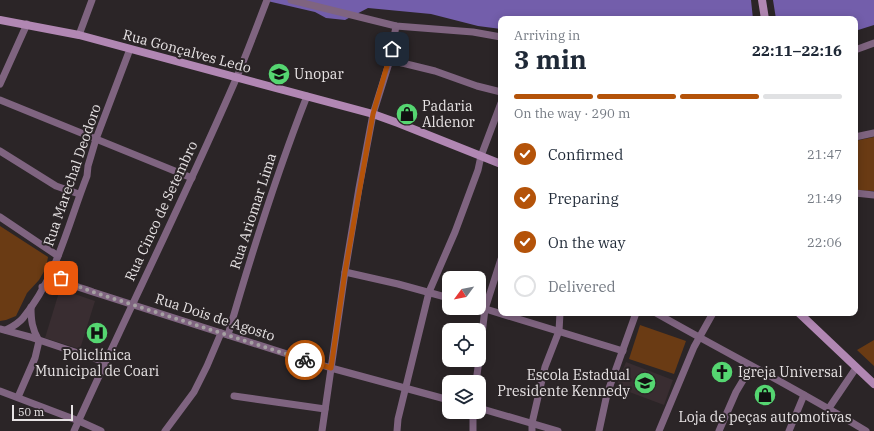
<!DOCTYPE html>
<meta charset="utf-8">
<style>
body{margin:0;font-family:"IBM Plex Serif",serif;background:#f2f2f3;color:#1f2937;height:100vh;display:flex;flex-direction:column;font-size:15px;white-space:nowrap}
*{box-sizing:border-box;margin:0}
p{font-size:13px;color:#747a83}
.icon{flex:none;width:22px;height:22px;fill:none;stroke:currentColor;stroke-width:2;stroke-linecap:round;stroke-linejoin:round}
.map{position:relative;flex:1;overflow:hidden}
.details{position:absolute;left:498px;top:16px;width:360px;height:300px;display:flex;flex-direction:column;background:#fff;border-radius:8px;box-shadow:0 2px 10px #0003}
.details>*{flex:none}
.needle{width:26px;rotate:238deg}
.fabs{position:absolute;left:442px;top:271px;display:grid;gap:8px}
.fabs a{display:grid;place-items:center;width:44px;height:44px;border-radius:8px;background:#fff;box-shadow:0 2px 10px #0003;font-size:20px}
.scale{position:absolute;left:12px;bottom:10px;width:61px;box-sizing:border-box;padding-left:4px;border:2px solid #e7e3e4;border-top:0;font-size:11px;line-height:14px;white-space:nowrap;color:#e7e3e4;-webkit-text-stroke:3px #2b2527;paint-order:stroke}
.pin{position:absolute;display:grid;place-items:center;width:34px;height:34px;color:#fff;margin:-17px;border-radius:8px;box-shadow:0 2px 6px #0006}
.courier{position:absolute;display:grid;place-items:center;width:40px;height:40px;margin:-20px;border:3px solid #b45309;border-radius:50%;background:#fff;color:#222;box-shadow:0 1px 5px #0007}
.head em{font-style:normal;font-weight:800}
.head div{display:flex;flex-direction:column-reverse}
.head{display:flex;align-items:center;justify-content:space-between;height:68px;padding:0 16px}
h1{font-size:26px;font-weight:800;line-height:30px}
.bar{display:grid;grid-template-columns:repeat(4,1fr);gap:6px 4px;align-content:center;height:48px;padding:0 16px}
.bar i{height:5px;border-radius:3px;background:#e0e1e3}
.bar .selected{background:#b45309}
.bar p{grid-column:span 4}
ol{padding:0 16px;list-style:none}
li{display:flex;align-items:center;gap:12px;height:44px}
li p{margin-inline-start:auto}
li .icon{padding:4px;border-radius:50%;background:#b45309;color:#fff;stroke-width:4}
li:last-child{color:#747a83}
li i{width:22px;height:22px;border:2px solid #e0e1e3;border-radius:50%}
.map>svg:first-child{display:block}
</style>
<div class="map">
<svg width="874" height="431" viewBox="0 0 874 431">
<rect width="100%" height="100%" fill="#2b2527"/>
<g fill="#392d31">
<polygon points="60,289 95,301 80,349 45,338"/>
<polygon points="626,362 673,380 664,405 616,387"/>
</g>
<g fill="#6a3b14">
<polygon points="874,137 874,191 855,190 855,141"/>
<polygon points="0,226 48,257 46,268 39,280 27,293 16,316 6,320 0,321"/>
<polygon points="640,325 686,341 674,374 629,359"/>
<polygon points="874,340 874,366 857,350"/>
</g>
<g fill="#735eab">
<polygon points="263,0 751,0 753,19 501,19 501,29 478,26 431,14 368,8 345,20 326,18 315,12"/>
<polygon points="773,0 874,0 874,25 855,31 855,19 776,19"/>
</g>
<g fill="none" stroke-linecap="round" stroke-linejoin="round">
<g stroke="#7f6480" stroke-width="7">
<polyline points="291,0 396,26 473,32 501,37"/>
<polyline points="79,35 92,0"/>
<polyline points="855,50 874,43"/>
<polyline points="390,60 435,71 477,86 501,92"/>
<polyline points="0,84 27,24"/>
<polyline points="0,100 192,178"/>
<polyline points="855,137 874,133"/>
<polyline points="0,151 56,186 79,194"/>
<polyline points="855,193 874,195"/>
<polyline points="0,217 58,256"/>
<path d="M53,267C62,284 76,286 93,292L331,368L449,400"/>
<polyline points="345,272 398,284 449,298"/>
<polyline points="42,287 67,283"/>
<path d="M31,307C31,320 32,329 39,341"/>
<polyline points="479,307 623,351"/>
<path d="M656,313C726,353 798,389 866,431"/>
<polyline points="0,329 30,337 105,362"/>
<path d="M6,330C12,327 19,323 23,318C57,277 68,224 87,176L88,166L96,139L130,49"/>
<path d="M228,335C251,255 276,175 307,96"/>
<polyline points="479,359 485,309 501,259"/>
<polyline points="476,382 479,360"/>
<polyline points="0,391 79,421 101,431"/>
<polyline points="234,396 325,409"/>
<polyline points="18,397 35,358 39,341"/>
<polyline points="479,408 558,431"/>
<polyline points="829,408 856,368"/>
<path d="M74,431C127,313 185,197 236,79C247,53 257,26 267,0"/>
<polyline points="165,431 194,392 207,366 221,333"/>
<polyline points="322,431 345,272 359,188 373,114 390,60 396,26"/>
<polyline points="397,431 398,419 429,292 455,232 478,170 481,156 501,103"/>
<polyline points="473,431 473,412"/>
<polyline points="532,431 532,423 545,367 559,331 560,313"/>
<polyline points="599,431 607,394 636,313"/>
<polyline points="659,431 694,347 713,313"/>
<polyline points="719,431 736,392 751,367"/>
<polyline points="789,431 804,395"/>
</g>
<g stroke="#b187b3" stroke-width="8">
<polyline points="762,0 765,19"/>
<polyline points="0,20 79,35 373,114 398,123 501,164"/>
<polyline points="799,313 874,384"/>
</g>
</g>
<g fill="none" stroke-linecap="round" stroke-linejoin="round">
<polyline stroke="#a5a0a2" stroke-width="4" stroke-dasharray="0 7.2" points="61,278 67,282 93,292 305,360"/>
<polyline stroke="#b45309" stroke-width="5" points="305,360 331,368 345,272 373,114 392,49"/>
</g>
<defs>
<g id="university-disc" transform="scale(1.15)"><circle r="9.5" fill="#55d671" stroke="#2b2527"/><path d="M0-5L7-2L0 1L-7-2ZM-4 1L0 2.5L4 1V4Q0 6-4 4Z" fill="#111"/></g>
<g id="shop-disc" transform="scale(1.15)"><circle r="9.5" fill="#55d671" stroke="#2b2527"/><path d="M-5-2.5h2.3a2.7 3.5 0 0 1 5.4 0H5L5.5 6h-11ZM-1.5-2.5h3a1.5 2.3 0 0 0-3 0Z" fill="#111"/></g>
<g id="hospital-disc" transform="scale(1.15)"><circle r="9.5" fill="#55d671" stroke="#2b2527"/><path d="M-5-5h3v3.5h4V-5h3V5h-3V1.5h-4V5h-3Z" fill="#111"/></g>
<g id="church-disc" transform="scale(1.15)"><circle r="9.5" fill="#55d671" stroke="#2b2527"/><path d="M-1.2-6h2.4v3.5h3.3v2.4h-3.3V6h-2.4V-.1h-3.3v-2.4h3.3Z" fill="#111"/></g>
<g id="school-disc" transform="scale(1.15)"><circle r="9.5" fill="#55d671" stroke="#2b2527"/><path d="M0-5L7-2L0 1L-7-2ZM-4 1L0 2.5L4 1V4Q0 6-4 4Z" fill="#111"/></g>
</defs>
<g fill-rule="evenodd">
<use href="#university-disc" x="279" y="74"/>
<use href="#shop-disc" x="407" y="114"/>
<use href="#hospital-disc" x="97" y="333"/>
<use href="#church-disc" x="722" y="372"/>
<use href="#school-disc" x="645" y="383"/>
<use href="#shop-disc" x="765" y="395"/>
</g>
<g text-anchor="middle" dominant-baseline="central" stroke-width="4" stroke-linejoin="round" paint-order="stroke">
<g font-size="14" fill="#e7e3e4" stroke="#2b2527">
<text transform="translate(187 51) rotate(15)">Rua Gonçalves Ledo</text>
<text transform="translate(72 175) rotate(-71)">Rua Marechal Deodoro</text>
<text transform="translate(161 211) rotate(-65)">Rua Cinco de Setembro</text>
<text transform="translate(253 211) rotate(-72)">Rua Ariomar Lima</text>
<text transform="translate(215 317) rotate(18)">Rua Dois de Agosto</text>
</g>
<g font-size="14" fill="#e7e3e4" stroke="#2b2527" text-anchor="start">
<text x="294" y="74">Unopar</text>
<text x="422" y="106">Padaria<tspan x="422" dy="16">Aldenor</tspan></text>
<text x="97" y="355" text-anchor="middle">Policlínica<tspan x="97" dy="16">Municipal de Coari</tspan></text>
<text x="738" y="372">Igreja Universal</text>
<text x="630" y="375" text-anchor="end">Escola Estadual<tspan x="630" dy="16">Presidente Kennedy</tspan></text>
<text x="765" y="417" text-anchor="middle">Loja de peças automotivas</text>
</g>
</g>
</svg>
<div class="fabs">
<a><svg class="needle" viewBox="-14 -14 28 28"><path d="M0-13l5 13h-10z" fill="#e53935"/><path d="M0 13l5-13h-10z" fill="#747a83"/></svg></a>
<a><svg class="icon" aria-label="locate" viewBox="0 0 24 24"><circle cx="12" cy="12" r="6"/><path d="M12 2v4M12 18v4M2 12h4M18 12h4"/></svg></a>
<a><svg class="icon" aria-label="layers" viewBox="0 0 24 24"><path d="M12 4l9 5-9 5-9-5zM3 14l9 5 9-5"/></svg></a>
</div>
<div class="scale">50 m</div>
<div class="pin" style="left:61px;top:278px;background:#ea580c"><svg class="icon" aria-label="bag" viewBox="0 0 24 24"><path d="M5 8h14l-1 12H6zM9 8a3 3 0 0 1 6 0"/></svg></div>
<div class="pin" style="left:392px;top:49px;background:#1f2937"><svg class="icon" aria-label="home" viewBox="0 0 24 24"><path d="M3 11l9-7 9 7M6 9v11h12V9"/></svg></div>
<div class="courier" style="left:305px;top:360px"><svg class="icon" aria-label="bike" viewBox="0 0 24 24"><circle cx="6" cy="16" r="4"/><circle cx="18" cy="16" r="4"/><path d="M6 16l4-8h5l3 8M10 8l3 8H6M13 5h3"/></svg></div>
<section class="details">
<div class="head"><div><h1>3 min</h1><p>Arriving in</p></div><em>22:11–22:16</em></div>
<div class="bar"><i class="selected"></i><i class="selected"></i><i class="selected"></i><i></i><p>On the way · 290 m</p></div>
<ol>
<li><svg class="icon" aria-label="check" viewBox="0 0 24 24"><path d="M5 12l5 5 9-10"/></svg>Confirmed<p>21:47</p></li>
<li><svg class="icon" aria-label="check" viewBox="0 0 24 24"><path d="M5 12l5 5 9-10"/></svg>Preparing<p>21:49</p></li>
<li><svg class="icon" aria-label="check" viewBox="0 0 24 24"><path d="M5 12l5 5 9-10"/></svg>On the way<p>22:06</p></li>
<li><i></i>Delivered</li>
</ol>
</section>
</div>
